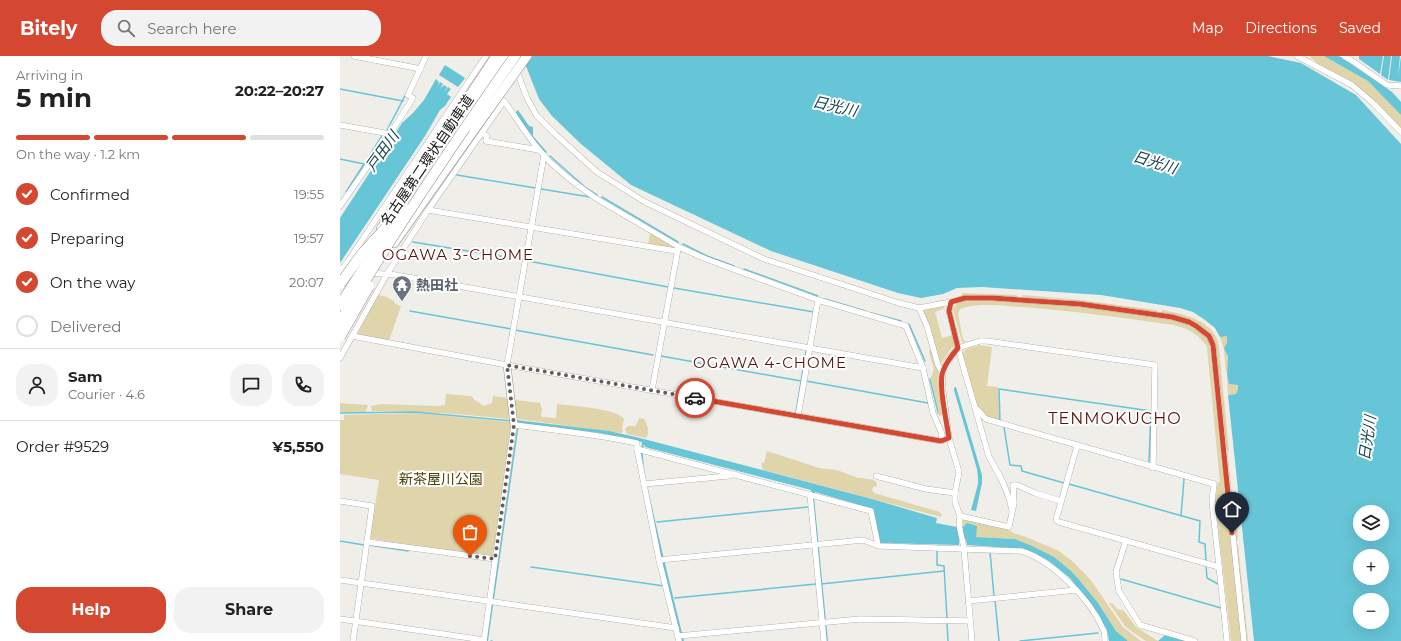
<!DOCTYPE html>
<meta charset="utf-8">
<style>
body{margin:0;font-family:Montserrat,"Noto Sans JP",sans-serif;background:#f2f2f2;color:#222;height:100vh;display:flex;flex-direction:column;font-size:15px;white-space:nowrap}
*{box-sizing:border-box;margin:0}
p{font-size:13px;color:#767676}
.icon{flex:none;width:22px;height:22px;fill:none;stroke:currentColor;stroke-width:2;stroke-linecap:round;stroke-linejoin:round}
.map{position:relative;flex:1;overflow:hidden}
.panel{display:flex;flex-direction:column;background:#fff;width:340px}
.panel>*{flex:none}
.fabs{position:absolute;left:1013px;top:449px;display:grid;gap:8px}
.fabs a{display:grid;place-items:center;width:36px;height:36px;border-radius:50%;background:#fff;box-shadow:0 4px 16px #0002;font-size:20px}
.pin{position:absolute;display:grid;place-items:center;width:34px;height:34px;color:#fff;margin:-41px -17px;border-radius:50% 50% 50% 0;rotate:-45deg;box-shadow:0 0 4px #0007}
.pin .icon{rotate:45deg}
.courier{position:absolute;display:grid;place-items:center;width:40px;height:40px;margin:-20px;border:3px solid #d44831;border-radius:50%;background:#fff;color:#222;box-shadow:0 1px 5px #0007}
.summary em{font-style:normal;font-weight:700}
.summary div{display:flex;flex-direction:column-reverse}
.summary{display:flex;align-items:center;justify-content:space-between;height:68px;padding:0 16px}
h1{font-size:26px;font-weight:700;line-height:30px}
.bar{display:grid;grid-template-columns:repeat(4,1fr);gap:6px 4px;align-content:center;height:48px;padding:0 16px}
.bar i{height:5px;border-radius:3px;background:#e0e0e0}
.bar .on{background:#d44831}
.bar p{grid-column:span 4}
.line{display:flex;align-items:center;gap:10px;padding:0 16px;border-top:1px solid #e0e0e0}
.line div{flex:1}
.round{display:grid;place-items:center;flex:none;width:42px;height:42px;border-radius:16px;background:#f2f2f2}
ol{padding:0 16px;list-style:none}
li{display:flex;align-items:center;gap:12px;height:44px}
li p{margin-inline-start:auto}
li .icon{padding:4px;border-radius:50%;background:#d44831;color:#fff;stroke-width:4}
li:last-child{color:#767676}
li i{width:22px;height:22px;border:2px solid #e0e0e0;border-radius:50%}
.action{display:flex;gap:8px;margin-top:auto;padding:8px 16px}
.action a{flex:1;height:46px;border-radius:16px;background:#d44831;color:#fff;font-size:16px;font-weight:700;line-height:46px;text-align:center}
.action a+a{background:#f2f2f2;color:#222}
header{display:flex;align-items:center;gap:24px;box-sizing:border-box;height:56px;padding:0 20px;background:#d44831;color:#fff}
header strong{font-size:19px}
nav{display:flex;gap:22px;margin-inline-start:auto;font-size:14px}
.search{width:280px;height:36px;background:#f2f2f2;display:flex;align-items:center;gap:10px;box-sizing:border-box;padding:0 14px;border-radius:16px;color:#767676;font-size:15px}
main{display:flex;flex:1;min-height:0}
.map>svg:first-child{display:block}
</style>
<header>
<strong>Bitely</strong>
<div class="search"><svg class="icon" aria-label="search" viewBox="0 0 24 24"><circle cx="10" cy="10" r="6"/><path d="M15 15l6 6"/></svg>Search here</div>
<nav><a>Map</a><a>Directions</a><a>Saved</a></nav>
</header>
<main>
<section class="panel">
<div class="summary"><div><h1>5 min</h1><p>Arriving in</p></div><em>20:22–20:27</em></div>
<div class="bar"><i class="on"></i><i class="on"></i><i class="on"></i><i></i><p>On the way · 1.2 km</p></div>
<ol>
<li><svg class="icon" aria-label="check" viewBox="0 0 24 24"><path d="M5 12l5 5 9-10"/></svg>Confirmed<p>19:55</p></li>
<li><svg class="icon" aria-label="check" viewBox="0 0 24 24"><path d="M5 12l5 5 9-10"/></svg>Preparing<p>19:57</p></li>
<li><svg class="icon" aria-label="check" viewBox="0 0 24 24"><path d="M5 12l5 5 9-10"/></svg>On the way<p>20:07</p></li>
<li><i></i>Delivered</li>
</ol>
<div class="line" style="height:72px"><a class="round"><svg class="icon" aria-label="person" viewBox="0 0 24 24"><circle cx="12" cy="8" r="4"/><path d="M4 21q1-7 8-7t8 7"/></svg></a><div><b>Sam</b><p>Courier · 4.6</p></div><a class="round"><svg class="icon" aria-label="chat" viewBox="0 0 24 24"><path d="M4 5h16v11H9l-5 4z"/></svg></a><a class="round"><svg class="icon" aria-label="phone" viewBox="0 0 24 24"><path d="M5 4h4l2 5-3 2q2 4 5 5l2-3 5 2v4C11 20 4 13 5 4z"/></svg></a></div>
<div class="line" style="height:52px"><div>Order #9529</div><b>¥5,550</b></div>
<div class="action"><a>Help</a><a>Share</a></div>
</section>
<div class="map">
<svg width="1061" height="585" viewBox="0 0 1061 585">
<rect width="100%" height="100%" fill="#f0eee9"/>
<g fill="#dfd4aa">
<polygon points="969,0 984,0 1018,19 1028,25 1061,59 1061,73 1035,47 978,8"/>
<polygon points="310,177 334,191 333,193 308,189"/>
<polygon points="622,237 677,239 677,241 622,240"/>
<polygon points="38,239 47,241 54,245 54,247 61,250 49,285 17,279"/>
<polygon points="682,239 732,243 817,254 816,257 731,244 682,241"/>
<path d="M653,244L739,250L829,263L847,268L864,279L869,285L902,585H891L875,445L878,426L880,427L867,291C859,278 849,273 834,269C784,262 734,255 683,251C664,250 637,246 620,253L618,258L623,283L626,286H622L613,254C615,241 642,245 653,244Z"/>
<polygon points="602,250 605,252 595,256 602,282 613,279 616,288 610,294 601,307 599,307 583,254"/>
<path d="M822,254C839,257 865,262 875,279C877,282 878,287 879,291L889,395H886L872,280C857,264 843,262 821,257Z"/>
<path d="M887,279V287L884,292C889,299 889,309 886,317L884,294L880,281Z"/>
<path d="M640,289L652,291L647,330L658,331L660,366L648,362L638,352L622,297C626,292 634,291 640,289Z"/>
<polygon points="590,294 591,294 600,320 603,356 602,359 600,360 597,357 599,356 591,322 594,313 589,296"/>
<polygon points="887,319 889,328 898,329 898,333 896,338 888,339"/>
<path d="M106,338L131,340L136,345L144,350L152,347L153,340L168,342L169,363C124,358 78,355 32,355L31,350L42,348L97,350L105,349Z"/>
<path d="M175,344L200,347L202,353L201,360L203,361L216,362L217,348C232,350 276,352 284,363L282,372L283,375L281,377L178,363L176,358L174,345Z"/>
<polygon points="0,347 27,349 28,350 25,356 0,356"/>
<polygon points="76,357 171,366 171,371 153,500 151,501 32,483 30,482 39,424 0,418 0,364 4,364 4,359"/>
<path d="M299,362L304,363C307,369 311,376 306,382L287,378L285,373L288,370H296Z"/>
<polygon points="427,395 479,412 497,414 518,422 521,422 534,424 537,428 537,430 533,431 532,434 534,437 600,456 602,459 601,461 423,414 421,407 424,407"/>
<polygon points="891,440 894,442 898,483 895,484"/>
<polygon points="623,462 669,474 673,477 686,481 719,495 732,505 750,523 783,571 801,585 788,585 776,575 758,547 740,525 675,483 636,481 628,468 623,472"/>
<polygon points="896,488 898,488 908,585 906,585"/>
<polygon points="769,547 773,548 777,553 784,555 796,571 818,585 806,585 791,575 785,570"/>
</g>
<g fill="#66c5d7" fill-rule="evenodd">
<path d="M182,0H928L961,7L1016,39L1061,88V585H914L888,339L896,338L898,333V329L889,328L887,319L888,301L884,292L887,287V280L880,281L875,272L865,264L853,256L840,252L761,239L642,231L617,232L603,238L581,242L558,237L431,195L291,129L241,88L212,60L199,43ZM1020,456H1042V478H1020ZM1020,500H1042V522H1020ZM1020,544H1042V566H1020Z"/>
<polygon points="984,0 998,0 1001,1 1052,36 1061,46 1061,59 1028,25"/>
<polygon points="1019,0 1043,0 1040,18 1019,3"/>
<polygon points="1044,0 1051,0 1048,24 1041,19"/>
<polygon points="1052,0 1060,0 1058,22 1061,0 1061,26 1049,24"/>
<polygon points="105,9 125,22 118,31 99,19"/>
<polygon points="96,23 99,26 97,31 100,26 103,28 100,33 104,29 107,31 104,36 108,31 111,33 107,38 111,41 105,50 100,54 85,80 0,207 0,162 62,67 73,57 84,44"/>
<polygon points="178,54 189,70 193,71 193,80 207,96 206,97 193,83 177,59 177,58 175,57"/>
<polygon points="616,331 642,419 642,427 636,455 631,454 638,428 638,422 637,413 614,334 614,332"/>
<path d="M176,364L269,375L300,382L532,443L597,462L596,467L622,472L627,467L637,470L636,481L675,483L692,490L714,501L731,515L740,525L758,547L776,575L788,585H769L767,574L754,552L730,522L709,505L685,493L627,489L626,483L619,484V489L540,487L533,453L475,436L474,441L488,585H486L471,434L305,391L304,388C300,403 309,436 312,451C322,496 333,541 344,585H341L321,502L301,397L302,386L260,377L179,368L148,585H146L177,372Z"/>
<polygon points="825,579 846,585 818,585"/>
</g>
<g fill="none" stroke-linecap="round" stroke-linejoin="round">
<g stroke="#66c5d7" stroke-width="1.5">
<polyline points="0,33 63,45"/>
<polyline points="47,74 66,38"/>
<polyline points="210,100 246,132 257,139"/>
<polyline points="0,103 24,108"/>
<polyline points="117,119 196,132"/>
<polyline points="201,133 250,141"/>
<polyline points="6,136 42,80"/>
<polyline points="262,141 338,186"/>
<polyline points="73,186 183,204"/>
<polyline points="343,188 367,200 394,210"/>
<polyline points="188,205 328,231"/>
<polyline points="404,213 478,240"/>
<polyline points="334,232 474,256"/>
<polyline points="485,243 525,255"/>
<polyline points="70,255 171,273"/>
<polyline points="531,257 561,265"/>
<polyline points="569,268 585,305"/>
<polyline points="175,274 313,299"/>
<polyline points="321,300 461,325"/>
<polyline points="590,323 598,356"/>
<polyline points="466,325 588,347"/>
<polyline points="456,356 466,295"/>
<polyline points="0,357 74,356 172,365"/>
<polyline points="660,365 659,333 811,355 809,406"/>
<polyline points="664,371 670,409 681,410 682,415 724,427"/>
<polyline points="729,428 860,465 859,486 865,488 866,505"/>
<polyline points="841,460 844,423"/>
<polyline points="317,466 468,451"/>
<polyline points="0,485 24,489"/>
<polyline points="29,489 68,495"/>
<polyline points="597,495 597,509 604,510 607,563"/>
<polyline points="650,496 654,540"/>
<polyline points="866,510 867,522 878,528"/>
<polyline points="191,511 324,530"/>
<polyline points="781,523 881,552"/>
<polyline points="481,528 604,515"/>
<polyline points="335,542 476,528"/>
<polyline points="655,544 659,585"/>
<polyline points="607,567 608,585"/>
<polyline points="151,585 152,585"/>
<polyline points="680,585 758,577"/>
</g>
<g stroke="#92908b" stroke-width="6">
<g id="minor">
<polyline points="14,0 81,13"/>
<polyline points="957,0 1012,29 1034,48 1061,76"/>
<polyline points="1004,0 1011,4 1047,29 1061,30"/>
<polyline points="176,13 187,42 197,60 215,78 257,116 305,146 424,203 559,247 579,252 587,270 598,309 602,316"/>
<polyline points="0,69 50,78"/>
<polyline points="142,77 147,80 146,85 199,94"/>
<polyline points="0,150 50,78 73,42 68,39 86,0"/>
<polyline points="88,154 336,195"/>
<polyline points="0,212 11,214"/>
<polyline points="0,217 146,0"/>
<polyline points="29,217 56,219 583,312"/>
<polyline points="579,252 611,246"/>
<polyline points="12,280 167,309 601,385 609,382"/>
<path d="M0,302L47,218L88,154L164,45C176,61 187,80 200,95C216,114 237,129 257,143L339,191L366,203L478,244L566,270L583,312L593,357L602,378L601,385"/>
<polyline points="167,309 204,99"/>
<polyline points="312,334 338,193"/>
<polyline points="638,354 646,363 874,428 872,445 887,585"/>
<polyline points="458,360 478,244"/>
<polyline points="737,390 716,464 719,466 879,511"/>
<polyline points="536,420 586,433 615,437"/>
<polyline points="304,428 388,420 395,418"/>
<polyline points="470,438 484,585"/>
<polyline points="0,445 32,450 13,585"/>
<path d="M672,454C668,434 659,418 649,401L618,292L609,255L611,246L625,242H652L740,248L832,261L849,266L856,270L869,280L873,289L904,585"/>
<polyline points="620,460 669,471 674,447 673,429 677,429 695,437 721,445"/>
<polyline points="786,484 776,516 779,535 800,569 855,585"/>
<polyline points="27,486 155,503"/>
<path d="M319,504L523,484L539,490L681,495C712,504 750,543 763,573C765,576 765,581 765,585"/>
<polyline points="0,524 336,572"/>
<polyline points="628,545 736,534"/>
<polyline points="0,563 144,584"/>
<polyline points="338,580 520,563 630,565"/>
<path d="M144,585L174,369C215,374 256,378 297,387V393"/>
<polyline points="339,585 319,504 297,393 531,455 538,489"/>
<polyline points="632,585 624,492 619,469 620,460 615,446 615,437 619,416 609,382 603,335 602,316 607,305 618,292 640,285 647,285 815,309 813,412"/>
</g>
</g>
<g stroke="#92908b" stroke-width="8">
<polyline id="tertiary" points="167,309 174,369"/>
</g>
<g stroke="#92908b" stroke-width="10">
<g id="trunk">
<polyline points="41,173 156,0"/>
<polyline points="54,187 134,74"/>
</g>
</g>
<g stroke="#92908b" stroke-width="11">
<polyline id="motorway" points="119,69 165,0"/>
</g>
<use href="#minor" stroke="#fff" stroke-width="5.5"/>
<use href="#tertiary" stroke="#fff" stroke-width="7"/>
<use href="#trunk" stroke="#fff" stroke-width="9"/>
<use href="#motorway" stroke="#fff" stroke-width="10"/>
<g stroke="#92908b" stroke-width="10" stroke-linecap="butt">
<polyline id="trunk-bridge" points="134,74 187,0"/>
</g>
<g stroke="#92908b" stroke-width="11" stroke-linecap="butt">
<g id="motorway-bridge">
<polyline points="0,228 21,199 64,152"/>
<polyline points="0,249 51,170"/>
<path d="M0,266C54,175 114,87 175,0"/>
<polyline points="0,281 29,230"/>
</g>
</g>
<use href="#trunk-bridge" stroke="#fff" stroke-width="9"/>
<use href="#motorway-bridge" stroke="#fff" stroke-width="10"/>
</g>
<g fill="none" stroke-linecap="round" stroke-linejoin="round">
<polyline stroke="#605f5c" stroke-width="4" stroke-dasharray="0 7.2" points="130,500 155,503 174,369 167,309 355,342"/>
<path stroke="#d44831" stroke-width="5" d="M355,342L601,385L609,382C607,366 598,329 603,315C606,306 612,299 618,292L609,255L611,246L625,242H652L740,248L832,261L849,266L856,270L869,280L873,289L892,477"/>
</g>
<defs>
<g id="temple-pin" transform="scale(1)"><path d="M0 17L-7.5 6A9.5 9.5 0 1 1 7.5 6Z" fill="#6b7280" stroke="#fff"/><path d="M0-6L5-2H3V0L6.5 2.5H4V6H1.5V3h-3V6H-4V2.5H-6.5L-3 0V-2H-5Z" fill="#fff"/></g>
</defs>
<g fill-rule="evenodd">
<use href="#temple-pin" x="62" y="229"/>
</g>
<g text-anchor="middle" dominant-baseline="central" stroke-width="4" stroke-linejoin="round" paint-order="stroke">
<g font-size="14" fill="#121210" stroke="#fff">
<text transform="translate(87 104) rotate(-56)">名古屋第二環状自動車道</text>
</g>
<g font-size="14" font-weight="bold" fill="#5b616d" stroke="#fff" text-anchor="start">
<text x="76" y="229">熱田社</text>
</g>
<g font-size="14" fill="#4c3e02" stroke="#fff">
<text x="101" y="423">新茶屋川公園</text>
</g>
<g font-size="15" font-style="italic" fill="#154149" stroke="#fff">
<text transform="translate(495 50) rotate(13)">日光川</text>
<text transform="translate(42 95) rotate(-54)">戸田川</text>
<text transform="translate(815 106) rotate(17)">日光川</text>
<text transform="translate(1027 382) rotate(-82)">日光川</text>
</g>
<g font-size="15" letter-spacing="1" fill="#561308" stroke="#fff">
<text x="118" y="198">OGAWA 3-CHOME</text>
<text x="430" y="306">OGAWA 4-CHOME</text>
</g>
<g font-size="16" letter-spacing="1" fill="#561308" stroke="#fff">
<text x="775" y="362">TENMOKUCHO</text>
</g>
</g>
</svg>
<div class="fabs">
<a><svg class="icon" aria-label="layers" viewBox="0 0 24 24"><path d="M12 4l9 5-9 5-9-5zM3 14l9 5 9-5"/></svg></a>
<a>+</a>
<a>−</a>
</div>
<div class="pin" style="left:130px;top:500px;background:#ea580c"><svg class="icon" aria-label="bag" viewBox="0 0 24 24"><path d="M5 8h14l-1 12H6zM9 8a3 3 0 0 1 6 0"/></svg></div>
<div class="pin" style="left:892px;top:477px;background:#1f2937"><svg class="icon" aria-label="home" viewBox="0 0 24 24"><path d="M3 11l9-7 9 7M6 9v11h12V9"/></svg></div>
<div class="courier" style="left:355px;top:342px"><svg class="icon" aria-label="car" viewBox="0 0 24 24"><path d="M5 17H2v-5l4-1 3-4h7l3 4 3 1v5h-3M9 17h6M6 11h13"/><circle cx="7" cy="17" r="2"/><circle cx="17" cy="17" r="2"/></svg></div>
</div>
</main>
